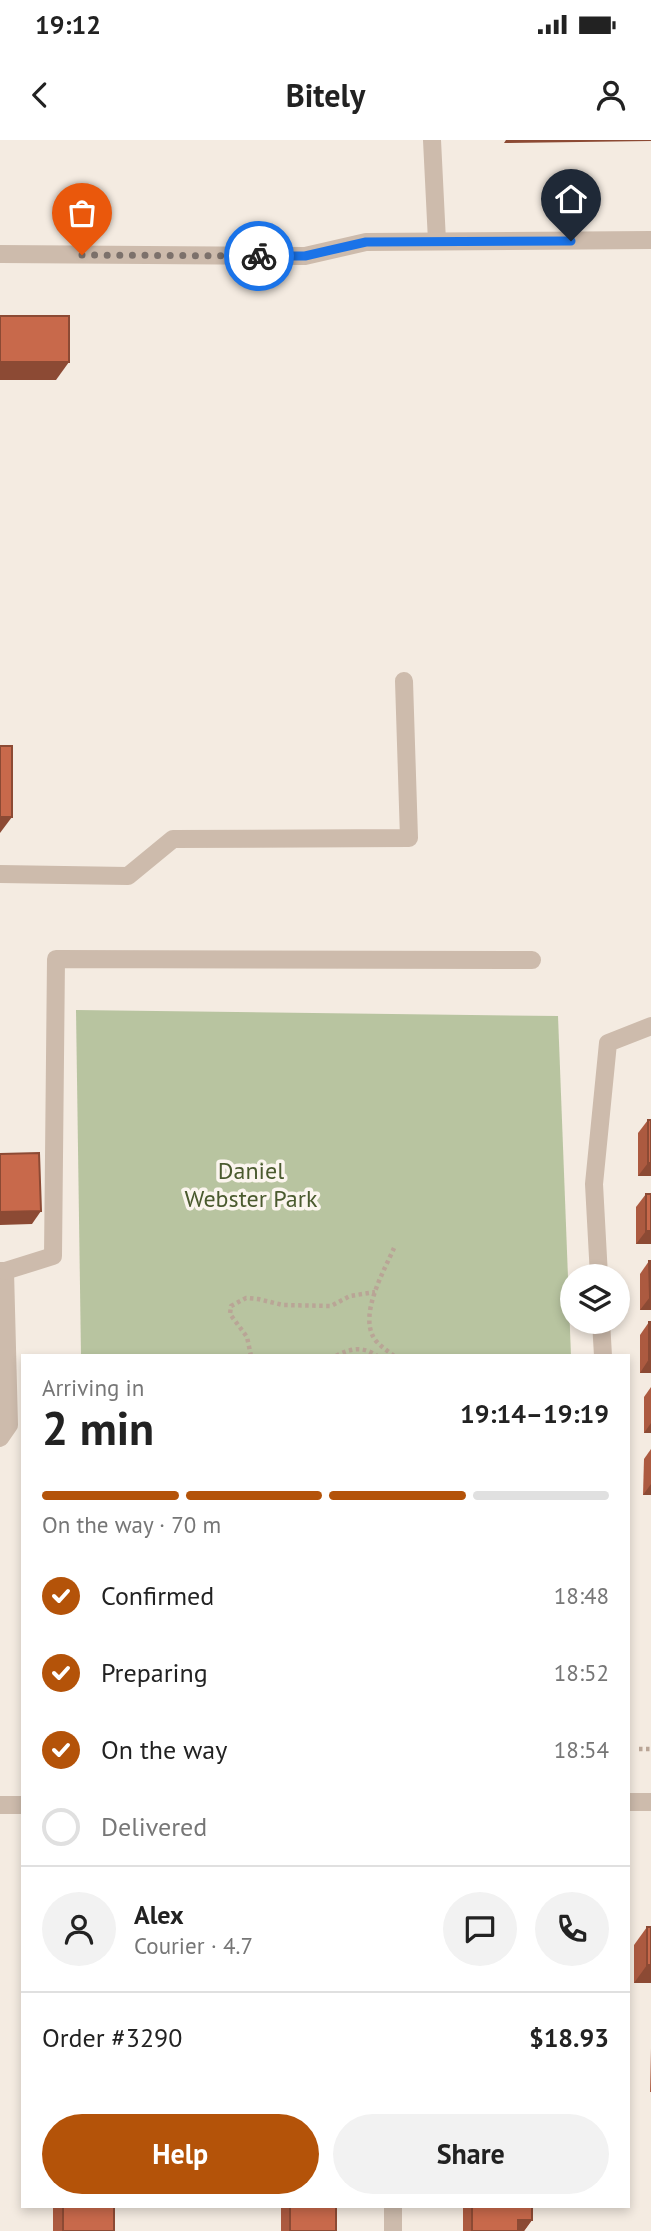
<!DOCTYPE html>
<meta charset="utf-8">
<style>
body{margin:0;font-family:"PT Sans",sans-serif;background:#f2f2f2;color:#222;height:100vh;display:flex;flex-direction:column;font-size:26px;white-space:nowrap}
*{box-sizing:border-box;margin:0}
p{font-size:23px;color:#767676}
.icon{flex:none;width:38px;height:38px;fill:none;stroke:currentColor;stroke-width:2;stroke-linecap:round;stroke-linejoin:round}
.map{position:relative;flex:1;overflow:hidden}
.drawer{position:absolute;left:21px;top:1214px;width:609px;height:854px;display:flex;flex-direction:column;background:#fff;border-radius:0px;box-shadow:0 4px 10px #0003}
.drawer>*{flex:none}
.tools{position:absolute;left:560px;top:1124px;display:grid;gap:14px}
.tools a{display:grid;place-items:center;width:70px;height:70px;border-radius:50%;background:#fff;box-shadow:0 4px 10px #0003;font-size:35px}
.pin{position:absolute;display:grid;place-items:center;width:60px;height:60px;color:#fff;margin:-72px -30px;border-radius:50% 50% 50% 0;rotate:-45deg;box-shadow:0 0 7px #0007}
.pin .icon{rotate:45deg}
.courier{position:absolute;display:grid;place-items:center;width:70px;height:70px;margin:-35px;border:5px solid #1a73e8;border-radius:50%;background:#fff;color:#222;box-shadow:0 2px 9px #0007}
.overview em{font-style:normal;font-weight:800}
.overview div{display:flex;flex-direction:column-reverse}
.overview{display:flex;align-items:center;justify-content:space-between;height:119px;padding:0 21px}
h1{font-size:46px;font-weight:800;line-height:52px}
.bar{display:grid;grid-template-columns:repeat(4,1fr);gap:10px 7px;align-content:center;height:84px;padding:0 21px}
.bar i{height:9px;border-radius:5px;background:#e0e0e0}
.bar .active{background:#b45309}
.bar p{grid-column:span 4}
.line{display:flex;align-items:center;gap:18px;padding:0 21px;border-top:2px solid #e0e0e0}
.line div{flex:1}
.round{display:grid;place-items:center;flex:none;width:74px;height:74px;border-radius:37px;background:#f2f2f2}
ol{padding:0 21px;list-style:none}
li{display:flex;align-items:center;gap:21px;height:77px}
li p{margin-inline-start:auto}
li .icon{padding:7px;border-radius:50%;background:#b45309;color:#fff;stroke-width:4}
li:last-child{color:#767676}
li i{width:38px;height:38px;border:4px solid #e0e0e0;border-radius:50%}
.button{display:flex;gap:14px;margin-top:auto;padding:14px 21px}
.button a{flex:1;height:80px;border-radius:42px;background:#b45309;color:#fff;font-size:28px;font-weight:800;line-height:80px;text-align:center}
.button a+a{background:#f2f2f2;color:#222}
.status{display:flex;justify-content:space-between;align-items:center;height:49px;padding:0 35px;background:#fff;direction:ltr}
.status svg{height:19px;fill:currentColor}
header{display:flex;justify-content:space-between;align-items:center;height:91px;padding:0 21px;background:#fff;font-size:32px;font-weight:800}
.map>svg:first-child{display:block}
</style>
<div class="status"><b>19:12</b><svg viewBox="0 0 49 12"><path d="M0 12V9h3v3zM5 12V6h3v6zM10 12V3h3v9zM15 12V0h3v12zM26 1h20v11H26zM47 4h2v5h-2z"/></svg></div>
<header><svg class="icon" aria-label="back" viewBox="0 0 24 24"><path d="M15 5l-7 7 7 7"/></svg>Bitely<svg class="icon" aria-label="person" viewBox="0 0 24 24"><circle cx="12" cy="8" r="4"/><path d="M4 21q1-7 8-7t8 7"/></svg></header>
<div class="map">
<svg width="651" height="2091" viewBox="0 0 651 2091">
<rect width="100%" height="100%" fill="#f4ebe1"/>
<polygon fill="#b8c4a0" points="76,870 558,876 571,1216 81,1216"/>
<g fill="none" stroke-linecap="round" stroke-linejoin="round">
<g stroke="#b9a596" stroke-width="4.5" stroke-dasharray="3.5 3.5" stroke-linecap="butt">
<path d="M394,1108C384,1131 359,1174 374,1198C378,1205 388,1211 394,1216"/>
<polyline points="251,1216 247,1197 230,1174 231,1166 246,1158 258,1159 283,1165 331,1166 350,1156 375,1152"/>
<path d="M336,1216C351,1208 363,1206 377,1216"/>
<polyline points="639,1609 651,1609"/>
</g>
<g stroke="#cdbbac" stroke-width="18">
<polyline points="432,0 437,101"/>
<polyline points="0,114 305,116 366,102 651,100"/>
<polyline points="0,734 128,736 173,699 409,698 404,541"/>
<polyline points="0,1131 5,1131 9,1285 0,1298"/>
<polyline points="5,1131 53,1116 56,819 532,820"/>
<polyline points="599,1136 594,1044 608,903 651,886"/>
<polyline points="601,1181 603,1216"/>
<polyline points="628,1662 651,1662"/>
<polyline points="0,1665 23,1665"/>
<polyline points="393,2091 393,2067"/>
</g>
</g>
<g fill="#ac5a40">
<polygon points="648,980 651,1036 638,1036 638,993"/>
<polygon points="646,1054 651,1104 636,1104 636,1067"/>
<polygon points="649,1121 651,1121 651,1170 640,1170 640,1134"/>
<polygon points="649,1182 651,1233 640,1233 640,1195"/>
<polygon points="651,1247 651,1293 644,1293 644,1257"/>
<polygon points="651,1309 651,1355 643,1355 644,1319"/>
<polygon points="647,1787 651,1787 651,1843 634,1843 634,1805"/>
<polygon points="651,1907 651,1952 650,1952 651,1908"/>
<rect x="53" y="2067" width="61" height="24"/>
<rect x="281" y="2067" width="55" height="24"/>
<polygon points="463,2067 532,2067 532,2080 524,2091 463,2091"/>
</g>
<g fill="#8c4a34">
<polygon points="506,0 651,0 651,1 504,3"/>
<polygon points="0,222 69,222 56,240 0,240"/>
<polygon points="0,677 12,677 0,693"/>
<polygon points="648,1023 651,1023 651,1036 638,1036"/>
<polygon points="41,1071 32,1084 0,1085 0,1072"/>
<polygon points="646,1091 651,1091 651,1104 636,1104"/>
<polygon points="650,1157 651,1157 651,1170 640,1170"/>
<polygon points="649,1219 651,1219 651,1233 640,1233"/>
<polygon points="651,1283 651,1293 644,1293"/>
<polygon points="651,1344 651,1355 643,1355"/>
<polygon points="647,1825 651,1825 651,1843 634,1843"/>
<polygon points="518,2080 532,2080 524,2091 510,2091"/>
</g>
<g fill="#c8694b" stroke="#8c4a34" stroke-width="2">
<rect x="0" y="176" width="69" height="46"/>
<rect x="0" y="606" width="12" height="71"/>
<rect x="648" y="980" width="3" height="43"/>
<polygon points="39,1013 41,1071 0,1072 0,1014"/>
<rect x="646" y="1054" width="5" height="37"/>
<polygon points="649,1121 651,1121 651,1157 650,1157"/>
<rect x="649" y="1182" width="2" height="37"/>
<rect x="647" y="1787" width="4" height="38"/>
<rect x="63" y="2067" width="51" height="24"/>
<rect x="290" y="2067" width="46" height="24"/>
<polygon points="472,2067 532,2067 532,2080 518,2080 518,2091 472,2091"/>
</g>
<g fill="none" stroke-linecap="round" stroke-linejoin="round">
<polyline stroke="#7c716b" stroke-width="7" stroke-dasharray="0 12.6" points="82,115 259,116"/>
<polyline stroke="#1a73e8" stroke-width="9" points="259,116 305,116 366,102 571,101"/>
</g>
<g text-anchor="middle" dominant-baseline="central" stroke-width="7" stroke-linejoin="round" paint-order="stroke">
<g font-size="24" fill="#4a5a2e" stroke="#fbf5ee">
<text x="251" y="1030">Daniel<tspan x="251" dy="28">Webster Park</tspan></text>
</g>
</g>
</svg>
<div class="tools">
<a><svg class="icon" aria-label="layers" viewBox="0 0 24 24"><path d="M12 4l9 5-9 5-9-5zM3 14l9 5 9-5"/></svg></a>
</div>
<div class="pin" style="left:82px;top:115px;background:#ea580c"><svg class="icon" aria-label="bag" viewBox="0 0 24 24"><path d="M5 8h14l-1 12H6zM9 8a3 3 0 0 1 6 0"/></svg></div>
<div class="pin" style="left:571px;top:101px;background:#1f2937"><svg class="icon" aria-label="home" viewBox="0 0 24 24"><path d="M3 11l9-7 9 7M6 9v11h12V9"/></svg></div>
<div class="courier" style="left:259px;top:116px"><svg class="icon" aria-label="bike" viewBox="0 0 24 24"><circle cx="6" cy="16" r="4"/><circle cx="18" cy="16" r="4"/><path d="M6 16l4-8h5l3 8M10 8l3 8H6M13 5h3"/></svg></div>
<section class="drawer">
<div class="overview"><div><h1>2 min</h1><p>Arriving in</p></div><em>19:14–19:19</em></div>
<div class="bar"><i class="active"></i><i class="active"></i><i class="active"></i><i></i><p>On the way · 70 m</p></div>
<ol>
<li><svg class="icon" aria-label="check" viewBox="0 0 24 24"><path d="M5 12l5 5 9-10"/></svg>Confirmed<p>18:48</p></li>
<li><svg class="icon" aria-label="check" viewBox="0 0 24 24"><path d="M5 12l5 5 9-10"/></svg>Preparing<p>18:52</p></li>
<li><svg class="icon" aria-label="check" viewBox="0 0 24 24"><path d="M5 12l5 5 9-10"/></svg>On the way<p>18:54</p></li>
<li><i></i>Delivered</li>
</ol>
<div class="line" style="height:126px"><a class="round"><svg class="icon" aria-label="person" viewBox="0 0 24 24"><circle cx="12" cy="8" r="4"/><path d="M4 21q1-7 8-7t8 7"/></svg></a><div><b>Alex</b><p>Courier · 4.7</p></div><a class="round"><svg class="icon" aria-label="chat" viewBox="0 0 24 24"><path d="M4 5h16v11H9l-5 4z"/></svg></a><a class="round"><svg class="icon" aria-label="phone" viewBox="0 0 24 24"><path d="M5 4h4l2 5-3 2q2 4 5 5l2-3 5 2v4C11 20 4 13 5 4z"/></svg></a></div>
<div class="line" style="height:91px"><div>Order #3290</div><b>$18.93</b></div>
<div class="button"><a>Help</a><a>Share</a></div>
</section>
</div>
